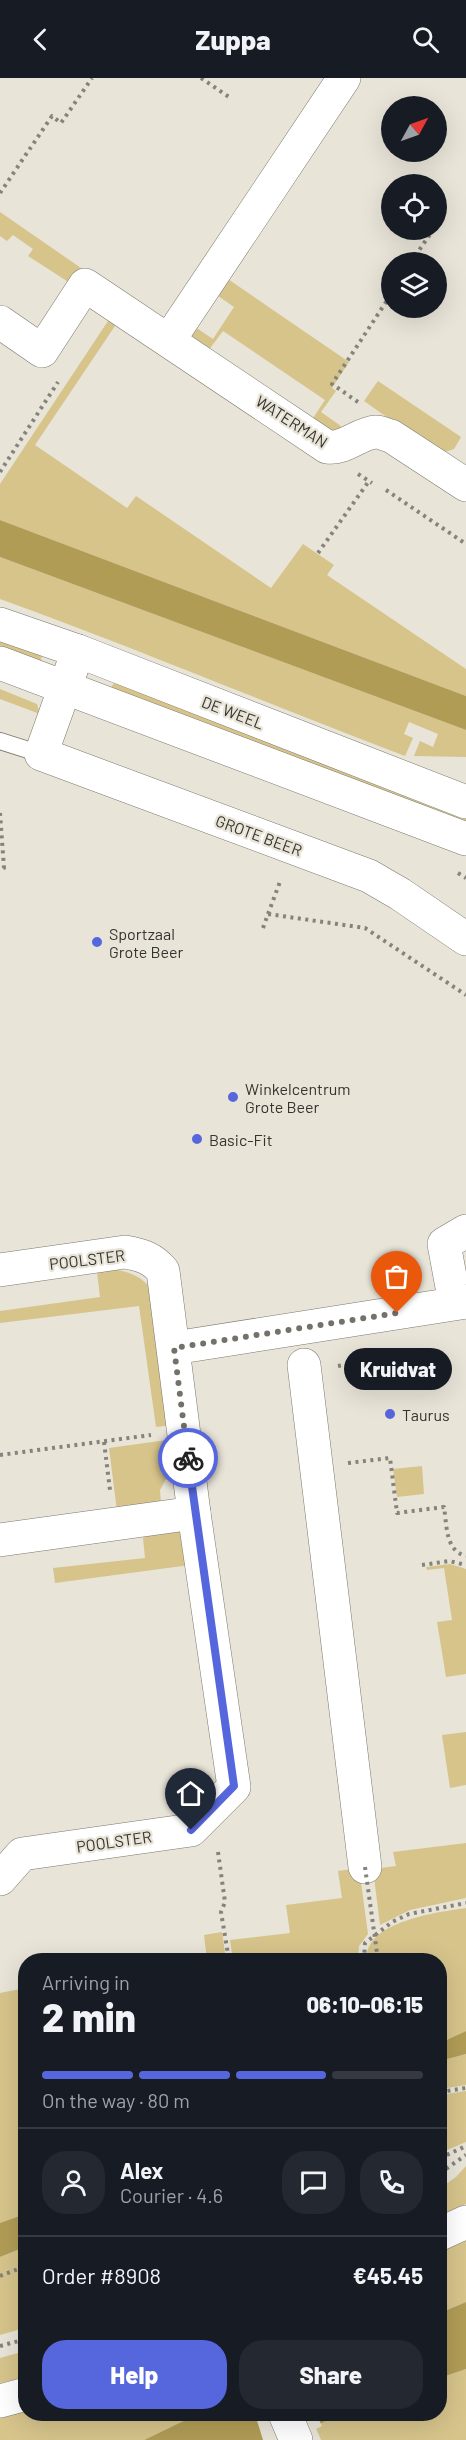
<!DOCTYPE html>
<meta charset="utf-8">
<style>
body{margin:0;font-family:Barlow,sans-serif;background:#242831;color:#f1f3f6;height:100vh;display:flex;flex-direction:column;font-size:22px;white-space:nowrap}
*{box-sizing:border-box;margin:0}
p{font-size:20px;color:#9ea1a6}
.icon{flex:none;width:33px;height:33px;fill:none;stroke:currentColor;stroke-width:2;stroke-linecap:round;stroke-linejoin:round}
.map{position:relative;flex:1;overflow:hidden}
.side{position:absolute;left:18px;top:1875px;width:429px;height:468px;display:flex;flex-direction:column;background:#171b24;border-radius:24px;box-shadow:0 6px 24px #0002}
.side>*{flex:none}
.needle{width:39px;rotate:50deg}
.tools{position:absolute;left:381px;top:18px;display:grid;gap:12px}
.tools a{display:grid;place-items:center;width:66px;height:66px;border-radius:50%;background:#171b24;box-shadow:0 6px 24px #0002;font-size:30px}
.pin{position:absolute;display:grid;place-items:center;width:51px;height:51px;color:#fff;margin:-62px -26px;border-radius:50% 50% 50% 0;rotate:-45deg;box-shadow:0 0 6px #0007}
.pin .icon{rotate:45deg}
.courier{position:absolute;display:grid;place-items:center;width:60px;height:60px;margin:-30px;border:4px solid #5667dd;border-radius:50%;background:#fff;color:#222;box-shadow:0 2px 8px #0007}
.bubble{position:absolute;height:42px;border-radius:21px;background:#171b24;box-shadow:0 6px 24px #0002;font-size:20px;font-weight:800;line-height:42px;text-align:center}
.summary em{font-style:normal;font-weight:800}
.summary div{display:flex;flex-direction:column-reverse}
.summary{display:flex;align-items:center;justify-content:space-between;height:102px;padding:0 24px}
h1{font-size:39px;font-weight:800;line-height:45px}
.bar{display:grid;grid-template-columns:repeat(4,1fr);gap:9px 6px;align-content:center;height:72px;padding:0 24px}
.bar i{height:8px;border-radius:4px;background:#363941}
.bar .selected{background:#5667dd}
.bar p{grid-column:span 4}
.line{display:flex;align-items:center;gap:15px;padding:0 24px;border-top:2px solid #363941}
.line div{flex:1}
.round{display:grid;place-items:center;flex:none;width:63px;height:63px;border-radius:24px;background:#242831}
.action{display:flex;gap:12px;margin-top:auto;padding:12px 24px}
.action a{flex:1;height:69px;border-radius:24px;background:#5667dd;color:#fff;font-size:24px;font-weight:800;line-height:69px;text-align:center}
.action a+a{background:#242831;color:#f1f3f6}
header{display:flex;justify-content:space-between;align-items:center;height:78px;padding:0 24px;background:#171b24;font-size:27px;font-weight:800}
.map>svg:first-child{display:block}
</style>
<header><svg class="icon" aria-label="back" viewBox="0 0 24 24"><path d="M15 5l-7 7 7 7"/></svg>Zuppa<svg class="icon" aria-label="search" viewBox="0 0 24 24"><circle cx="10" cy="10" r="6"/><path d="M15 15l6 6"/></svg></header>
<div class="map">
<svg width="466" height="2362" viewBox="0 0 466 2362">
<rect width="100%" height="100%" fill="#e8e4d8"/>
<g fill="#d6c48b">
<polygon points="0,134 81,190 70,205 28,178 33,171 13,157 7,163 0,158"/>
<polygon points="225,199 349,284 332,310 336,313 321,334 341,348 338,352 329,354 311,343 325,322 223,253 208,273 191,261 192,247 213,261 234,229 214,215"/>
<polygon points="110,240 117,245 35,367 127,430 136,418 271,510 303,466 334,487 327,497 466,591 466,618 0,442 0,406"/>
<polygon points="378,303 461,359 454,371 439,376 364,323"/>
<path d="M0,479L466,652V679L414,678L420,663L433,669L438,656L409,644L404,656L413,660L405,678C270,627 136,570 0,521Z"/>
<polygon points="0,553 42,576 41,583 0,577"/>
<polygon points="116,603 466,734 466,750 111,614 111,609"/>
<polygon points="0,611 37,626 40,636 0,621"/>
<path d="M118,1192C132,1195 142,1199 151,1211L173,1347L156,1349L139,1228L0,1245V1233L100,1219L97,1194Z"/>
<polygon points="174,1361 180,1408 166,1401 160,1412 161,1427 117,1433 109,1370"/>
<polygon points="422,1388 424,1416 397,1419 393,1391"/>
<polygon points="175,1449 189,1464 190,1487 55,1505 53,1490 145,1480 143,1460 148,1453"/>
<polygon points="450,1486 466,1491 466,1596 446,1599 437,1544 452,1542 444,1490 427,1492 426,1489"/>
<polygon points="466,1654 466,1707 450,1710 442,1657"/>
<polygon points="466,1765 466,1820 410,1832 380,1847 373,1791 396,1788 393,1774"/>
<polygon points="359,1790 368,1856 359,1868 358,1882 233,1882 230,1862 290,1855 286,1827 342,1820 338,1793"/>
<path d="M466,1830V1953L440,1965V1882H367C363,1844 438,1834 466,1830Z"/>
<polygon points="222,1854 226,1882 207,1882 204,1857"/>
<polygon points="25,1910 25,2136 0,2145 0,1915"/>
<polygon points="466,1976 466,2007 440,2011 440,1983"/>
<polygon points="466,2013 466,2064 440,2075 440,2017"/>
<polygon points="466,2088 466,2126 440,2137 440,2110 456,2099"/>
<polygon points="466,2162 466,2224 440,2235 440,2173"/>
<polygon points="25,2169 25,2250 0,2257 0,2179"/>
<polygon points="25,2273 25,2299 0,2305 0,2280"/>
<polygon points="466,2291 466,2362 321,2362 315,2348 340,2336 440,2336 440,2300"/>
<polygon points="25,2331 26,2336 198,2336 144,2362 0,2362 0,2338"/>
</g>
<g fill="#b19c56">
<polygon points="0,442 466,618 466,652 0,479"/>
<polygon points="466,1953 466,1976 440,1983 440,1965"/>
<polygon points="25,2136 25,2169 0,2179 0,2145"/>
<polygon points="466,2224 466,2291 440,2300 440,2235"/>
<polygon points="198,2336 340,2336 287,2362 144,2362"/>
</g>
<polygon fill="#e8e4d8" points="255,2336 316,2336 322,2348 294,2362 263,2362"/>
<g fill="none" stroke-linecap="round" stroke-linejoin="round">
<g stroke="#7c786e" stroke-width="18">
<polyline id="lane" points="0,663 41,676"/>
</g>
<g stroke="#7c786e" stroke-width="34">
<g id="street">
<path d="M0,244L42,273L85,207L327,369C344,372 359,355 376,354C381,354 386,357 391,358L466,407"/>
<polyline points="169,262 344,0"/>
<polyline points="78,573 41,676 369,798 400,816 466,861"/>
<path d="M0,1192L125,1174C142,1177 152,1180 163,1193L194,1435L234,1709L191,1752L22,1776L0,1801"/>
<polyline points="465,1224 452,1209 444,1166 466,1153"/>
<polyline points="174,1270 466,1224"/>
<polyline points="304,1287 365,1789"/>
<polyline points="0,1462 194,1435"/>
<polyline points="285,2336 296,2362"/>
</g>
</g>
<g stroke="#7c786e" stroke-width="34">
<g id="secondary">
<polyline points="0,546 78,573 466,724"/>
<polyline points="0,585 466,761"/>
<polyline points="440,2156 466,2144"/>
<polyline points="0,2323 26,2316"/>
</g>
</g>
<g stroke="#86837c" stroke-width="4" stroke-dasharray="3 4.5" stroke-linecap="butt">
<polyline points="201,0 229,19"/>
<polyline points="0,115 52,38 61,45 92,0"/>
<polyline points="436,146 439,142"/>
<polyline points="411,184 433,152"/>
<polyline points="358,324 332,306 392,215"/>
<polyline points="0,394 58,304"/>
<polyline points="358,396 372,405"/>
<polyline points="386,412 466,466"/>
<polyline points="318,475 369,403"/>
<polyline points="0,735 4,790 0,790"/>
<polyline points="458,795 466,800"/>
<polyline points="268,836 281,801"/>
<polyline points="263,850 268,836 365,850 466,917"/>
<polyline points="338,1288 391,1279"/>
<polyline points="104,1364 110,1412"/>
<polyline points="0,1377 151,1357"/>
<path d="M348,1385L390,1380L397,1435L444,1429C447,1447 445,1473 466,1478"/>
<polyline points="422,1487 449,1483 466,1487"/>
<polyline points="218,1774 225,1824 221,1834 229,1882"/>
<polyline points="364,1882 365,1865 392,1844 409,1836 466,1825"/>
<polyline points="440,2014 466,2010"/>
<polyline points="440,2080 466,2068"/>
<polyline points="440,2095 466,2077"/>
<polyline points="0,2198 26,2188"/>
<polyline points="0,2268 26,2261"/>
<polyline points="51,2339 61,2336"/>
</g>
<use href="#lane" stroke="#fff" stroke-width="16"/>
<use href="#street" stroke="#fff" stroke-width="33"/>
<use href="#secondary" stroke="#fff" stroke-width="33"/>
<polyline stroke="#86837c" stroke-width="4" stroke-dasharray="3 4.5" stroke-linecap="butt" points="365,1789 378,1882"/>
</g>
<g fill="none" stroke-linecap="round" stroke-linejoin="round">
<polyline stroke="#74716a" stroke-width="6" stroke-dasharray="0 10.8" points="188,1380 174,1270 397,1235"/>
<polyline stroke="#5667dd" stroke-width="8" points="188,1380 234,1708 191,1752"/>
</g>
<g fill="#5667dd" stroke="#e8e4d8" stroke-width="2">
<circle cx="97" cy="864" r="6"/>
<circle cx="233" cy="1019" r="6"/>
<circle cx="197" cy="1061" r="6"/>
<circle cx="390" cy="1336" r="6"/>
</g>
<g text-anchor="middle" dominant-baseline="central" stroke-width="4.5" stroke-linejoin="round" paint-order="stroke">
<g font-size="16" fill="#35332f" stroke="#e8e4d8">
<text transform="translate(292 343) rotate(33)">WATERMAN</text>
<text transform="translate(233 634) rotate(21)">DE WEEL</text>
<text transform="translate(259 757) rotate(20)">GROTE BEER</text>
<text transform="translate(87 1181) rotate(-7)">POOLSTER</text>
<text transform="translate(114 1763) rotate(-8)">POOLSTER</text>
</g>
<g font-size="16" fill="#35332f" stroke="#e8e4d8" text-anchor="start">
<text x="109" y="855">Sportzaal<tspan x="109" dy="18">Grote Beer</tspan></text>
<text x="245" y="1010">Winkelcentrum<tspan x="245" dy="18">Grote Beer</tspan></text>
<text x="209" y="1061">Basic-Fit</text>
<text x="402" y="1336">Taurus</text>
</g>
</g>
</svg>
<div class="tools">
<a><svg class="needle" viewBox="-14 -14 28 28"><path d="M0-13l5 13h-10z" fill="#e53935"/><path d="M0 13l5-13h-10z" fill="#9ea1a6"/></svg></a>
<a><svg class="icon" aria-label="locate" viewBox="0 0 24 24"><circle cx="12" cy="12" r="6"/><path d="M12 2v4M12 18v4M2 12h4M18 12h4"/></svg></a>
<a><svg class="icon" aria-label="layers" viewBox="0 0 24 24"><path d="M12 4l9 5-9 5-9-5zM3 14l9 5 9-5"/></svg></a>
</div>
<div class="pin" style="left:397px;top:1235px;background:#ea580c"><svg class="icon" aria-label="bag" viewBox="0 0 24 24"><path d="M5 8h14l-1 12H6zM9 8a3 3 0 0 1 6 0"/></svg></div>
<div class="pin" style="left:191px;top:1752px;background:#1f2937"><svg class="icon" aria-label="home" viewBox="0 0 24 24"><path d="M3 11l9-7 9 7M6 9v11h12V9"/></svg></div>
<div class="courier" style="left:188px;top:1380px"><svg class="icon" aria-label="bike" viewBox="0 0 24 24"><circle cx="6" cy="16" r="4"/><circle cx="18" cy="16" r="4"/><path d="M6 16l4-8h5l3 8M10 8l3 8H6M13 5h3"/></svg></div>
<div class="bubble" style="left:344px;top:1270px;width:108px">Kruidvat</div>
<section class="side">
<div class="summary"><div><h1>2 min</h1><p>Arriving in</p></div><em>06:10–06:15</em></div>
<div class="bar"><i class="selected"></i><i class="selected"></i><i class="selected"></i><i></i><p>On the way · 80 m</p></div>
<div class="line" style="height:108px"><a class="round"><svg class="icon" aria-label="person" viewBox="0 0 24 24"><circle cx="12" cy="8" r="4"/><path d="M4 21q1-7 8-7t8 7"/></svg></a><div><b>Alex</b><p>Courier · 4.6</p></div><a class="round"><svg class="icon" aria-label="chat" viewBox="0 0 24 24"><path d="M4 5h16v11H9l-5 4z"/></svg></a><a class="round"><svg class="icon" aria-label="phone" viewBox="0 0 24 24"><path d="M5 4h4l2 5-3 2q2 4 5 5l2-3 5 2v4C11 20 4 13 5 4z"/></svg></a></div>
<div class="line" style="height:78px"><div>Order #8908</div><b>€45.45</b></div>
<div class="action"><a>Help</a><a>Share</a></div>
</section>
</div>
